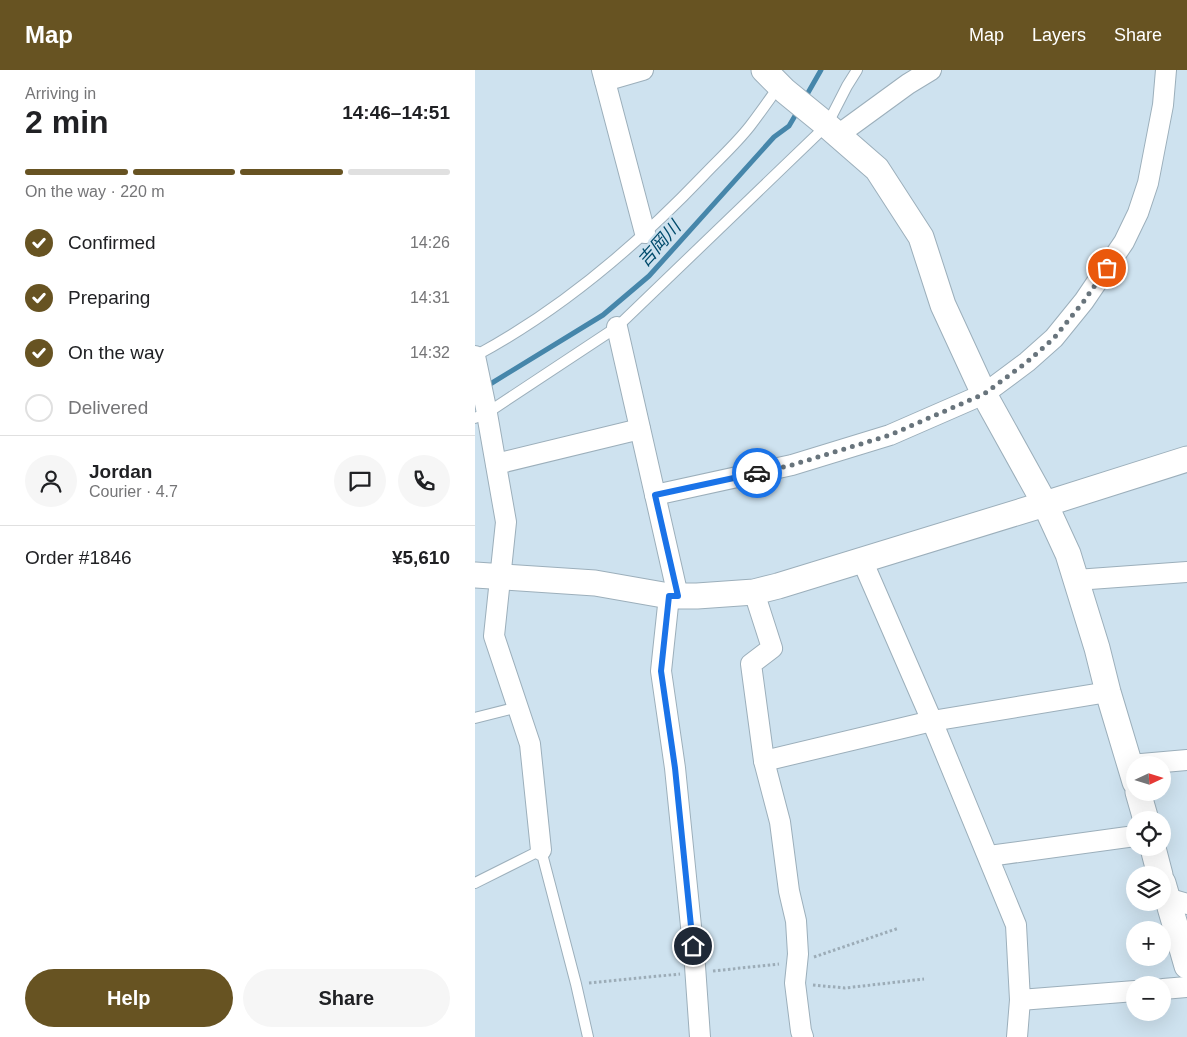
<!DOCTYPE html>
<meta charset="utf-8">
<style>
body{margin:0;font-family:Helvetica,"Noto Sans JP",sans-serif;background:#f6f6f6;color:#202124;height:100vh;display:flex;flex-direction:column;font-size:19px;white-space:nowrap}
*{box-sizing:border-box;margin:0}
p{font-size:16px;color:#757577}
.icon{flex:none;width:28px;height:28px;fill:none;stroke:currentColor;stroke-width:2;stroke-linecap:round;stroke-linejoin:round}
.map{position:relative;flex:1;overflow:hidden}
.side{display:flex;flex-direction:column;background:#fff;width:475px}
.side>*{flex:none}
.needle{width:32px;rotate:86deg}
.tools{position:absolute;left:651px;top:686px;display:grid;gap:10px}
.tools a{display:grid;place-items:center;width:45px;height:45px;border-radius:50%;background:#fff;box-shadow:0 5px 20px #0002;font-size:25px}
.pin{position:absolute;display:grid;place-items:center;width:42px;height:42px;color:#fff;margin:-21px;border:2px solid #fff;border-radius:50%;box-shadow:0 1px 5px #0007}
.courier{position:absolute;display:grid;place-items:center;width:50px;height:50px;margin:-25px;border:4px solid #1a73e8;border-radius:50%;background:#fff;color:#222;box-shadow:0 1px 6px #0007}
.overview em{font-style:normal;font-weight:800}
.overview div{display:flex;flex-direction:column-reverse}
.overview{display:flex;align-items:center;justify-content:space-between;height:85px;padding:0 25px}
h1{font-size:32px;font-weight:800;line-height:38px}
.bar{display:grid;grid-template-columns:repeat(4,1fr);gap:8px 5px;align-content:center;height:60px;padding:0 25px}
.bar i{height:6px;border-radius:4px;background:#e0e0e0}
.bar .active{background:#675322}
.bar p{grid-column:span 4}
.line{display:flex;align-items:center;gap:12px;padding:0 25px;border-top:1px solid #e0e0e0}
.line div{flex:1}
.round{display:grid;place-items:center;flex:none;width:52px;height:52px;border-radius:26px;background:#f6f6f6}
ol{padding:0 25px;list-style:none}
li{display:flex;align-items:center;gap:15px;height:55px}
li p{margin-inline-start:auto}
li .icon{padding:5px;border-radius:50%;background:#675322;color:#fff;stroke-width:4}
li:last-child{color:#757577}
li i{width:28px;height:28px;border:2px solid #e0e0e0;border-radius:50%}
.cta{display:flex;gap:10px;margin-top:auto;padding:10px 25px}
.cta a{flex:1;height:58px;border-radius:30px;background:#675322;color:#fff;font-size:20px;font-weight:800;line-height:58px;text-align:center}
.cta a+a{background:#f6f6f6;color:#202124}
header{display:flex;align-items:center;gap:30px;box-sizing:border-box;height:70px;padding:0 25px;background:#675322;color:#fff}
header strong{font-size:24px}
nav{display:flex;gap:28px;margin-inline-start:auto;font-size:18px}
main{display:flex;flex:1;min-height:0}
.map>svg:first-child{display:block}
</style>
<header>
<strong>Map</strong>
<nav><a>Map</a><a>Layers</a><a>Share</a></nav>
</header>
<main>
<section class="side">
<div class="overview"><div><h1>2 min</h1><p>Arriving in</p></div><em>14:46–14:51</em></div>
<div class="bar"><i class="active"></i><i class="active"></i><i class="active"></i><i></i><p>On the way · 220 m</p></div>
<ol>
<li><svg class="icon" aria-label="check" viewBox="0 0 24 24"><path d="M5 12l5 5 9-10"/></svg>Confirmed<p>14:26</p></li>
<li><svg class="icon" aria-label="check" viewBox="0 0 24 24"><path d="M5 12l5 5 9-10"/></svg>Preparing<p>14:31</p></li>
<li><svg class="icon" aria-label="check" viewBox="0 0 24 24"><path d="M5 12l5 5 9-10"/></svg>On the way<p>14:32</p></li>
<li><i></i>Delivered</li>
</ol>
<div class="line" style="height:90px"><a class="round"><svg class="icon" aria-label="person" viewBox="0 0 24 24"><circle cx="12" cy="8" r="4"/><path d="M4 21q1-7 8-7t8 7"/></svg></a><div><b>Jordan</b><p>Courier · 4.7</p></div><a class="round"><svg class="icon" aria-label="chat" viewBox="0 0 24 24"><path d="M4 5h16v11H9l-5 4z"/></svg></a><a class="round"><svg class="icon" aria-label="phone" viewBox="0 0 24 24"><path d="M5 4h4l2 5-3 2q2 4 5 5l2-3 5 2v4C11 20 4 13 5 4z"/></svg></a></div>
<div class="line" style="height:65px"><div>Order #1846</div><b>¥5,610</b></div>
<div class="cta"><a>Help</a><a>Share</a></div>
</section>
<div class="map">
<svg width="712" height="967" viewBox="0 0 712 967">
<rect width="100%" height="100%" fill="#cee2ef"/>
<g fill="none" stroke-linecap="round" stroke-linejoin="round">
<g stroke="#4686aa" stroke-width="5">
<polyline points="330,28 346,0"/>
<polyline points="12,316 128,245 174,206 299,67 314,56 324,39"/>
</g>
<g stroke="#9cafbb" stroke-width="12">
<g id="service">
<path d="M0,286C86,240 161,176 228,106C244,89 261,74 275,56C285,43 294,30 304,16"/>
<polyline points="0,348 12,343 142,257 352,55 372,16 382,0"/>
<polyline points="0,648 43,637"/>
<polyline points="0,813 66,780 101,914 113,967"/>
</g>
</g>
<g stroke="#9cafbb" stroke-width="22">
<g id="minor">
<polyline points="127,0 170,163"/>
<polyline points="130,11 168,0"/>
<polyline points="363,65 433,14 456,0"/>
<polyline points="142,257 203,526"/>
<polyline points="0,286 11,338 31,452 19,566 55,674 66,780"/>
<polyline points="21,394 165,359"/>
<polyline points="180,425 317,395 415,365 509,324 552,292 579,268 609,231 649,172 663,143 673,113 688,35 691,0"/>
<polyline points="387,490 457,651 541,855 545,930 660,921"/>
<polyline points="601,510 712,502"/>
<polyline points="279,522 297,578 276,594 289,691 305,752 314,821 321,851 323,884 320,913 326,961 328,967"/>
<polyline points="194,526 186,601 200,698 220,896 225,967"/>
<polyline points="289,691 457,651 633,622"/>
<polyline points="655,695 712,690"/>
<polyline points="514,786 660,766"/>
<polyline points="692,828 712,834"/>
<polyline points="688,919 712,917"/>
<polyline points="542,967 545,930"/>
</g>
</g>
<g stroke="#9cafbb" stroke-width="27">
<g id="tertiary">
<polyline points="289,0 310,21 348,52 402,99 446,167 468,235 509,324 570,434 593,484 622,578 633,622 660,712"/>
<polyline points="0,505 120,513 194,526 222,526 279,522 303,516 570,434 712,389"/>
<polyline points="663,722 671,750"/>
<polyline points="678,778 685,805"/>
<polyline points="688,813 712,896"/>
</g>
</g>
<g stroke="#9cacb7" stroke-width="3" stroke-dasharray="2.5 2.5" stroke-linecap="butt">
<polyline points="339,887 424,858"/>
<polyline points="238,901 304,894"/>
<polyline points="114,913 205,904"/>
<polyline points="338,915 370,918 449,909"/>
</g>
<use href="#service" stroke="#fff" stroke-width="10"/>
<use href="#minor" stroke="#fff" stroke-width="20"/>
<use href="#tertiary" stroke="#fff" stroke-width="25"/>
</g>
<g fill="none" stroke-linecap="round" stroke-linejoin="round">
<polyline stroke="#68747c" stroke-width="5" stroke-dasharray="0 9" points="282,403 317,395 415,365 509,324 552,292 579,268 609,231 632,198"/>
<polyline stroke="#1a73e8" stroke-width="6" points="218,876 200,698 186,601 194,526 203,526 180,425 282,403"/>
</g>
<g text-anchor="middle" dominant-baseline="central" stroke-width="4.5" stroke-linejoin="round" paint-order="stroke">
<g font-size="18" font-style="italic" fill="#004b6c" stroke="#cee2ef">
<text transform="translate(184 174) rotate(-48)">吉岡川</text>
</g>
</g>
</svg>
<div class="tools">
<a><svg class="needle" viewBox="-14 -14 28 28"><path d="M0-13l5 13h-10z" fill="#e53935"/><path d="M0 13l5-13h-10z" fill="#757577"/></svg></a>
<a><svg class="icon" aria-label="locate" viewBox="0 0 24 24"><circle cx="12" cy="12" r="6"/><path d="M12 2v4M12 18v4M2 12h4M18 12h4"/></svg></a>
<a><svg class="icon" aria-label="layers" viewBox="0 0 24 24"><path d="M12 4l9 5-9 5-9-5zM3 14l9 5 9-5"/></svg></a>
<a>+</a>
<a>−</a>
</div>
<div class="pin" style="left:632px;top:198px;background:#ea580c"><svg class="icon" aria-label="bag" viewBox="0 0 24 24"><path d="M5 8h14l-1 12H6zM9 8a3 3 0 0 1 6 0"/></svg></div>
<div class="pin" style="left:218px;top:876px;background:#1f2937"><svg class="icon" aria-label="home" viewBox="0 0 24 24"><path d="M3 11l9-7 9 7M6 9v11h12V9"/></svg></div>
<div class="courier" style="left:282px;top:403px"><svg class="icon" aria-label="car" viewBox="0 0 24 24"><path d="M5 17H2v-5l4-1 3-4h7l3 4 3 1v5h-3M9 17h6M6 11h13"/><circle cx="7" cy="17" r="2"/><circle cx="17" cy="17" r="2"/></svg></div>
</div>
</main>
